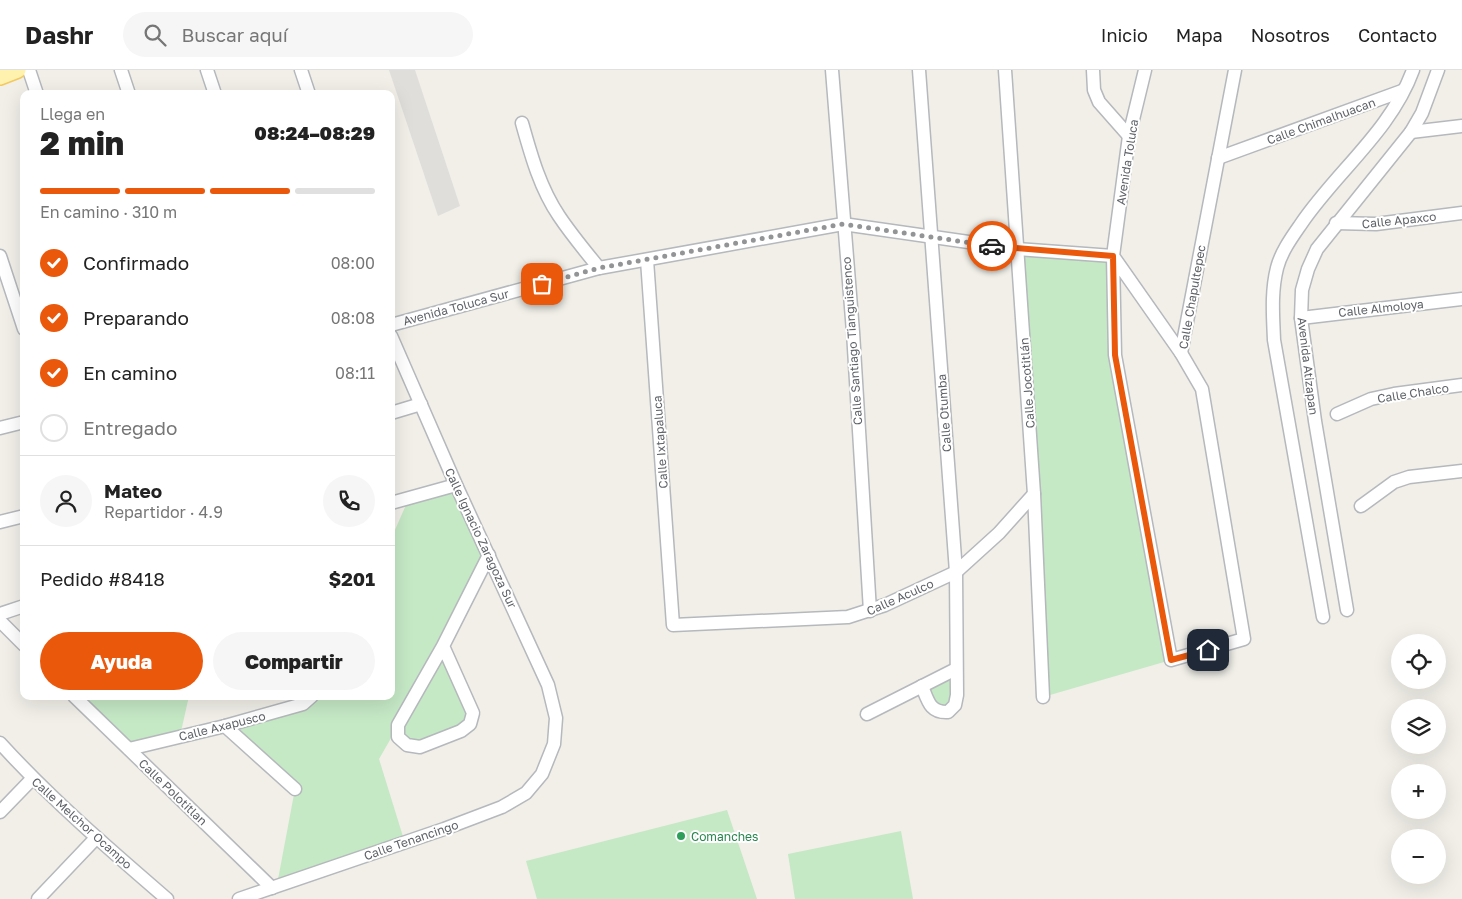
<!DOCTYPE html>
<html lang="es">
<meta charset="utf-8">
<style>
body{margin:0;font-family:"Golos Text",sans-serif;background:#f6f6f6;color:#222;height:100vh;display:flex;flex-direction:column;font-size:19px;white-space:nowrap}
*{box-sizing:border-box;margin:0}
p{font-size:16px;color:#767676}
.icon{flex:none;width:28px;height:28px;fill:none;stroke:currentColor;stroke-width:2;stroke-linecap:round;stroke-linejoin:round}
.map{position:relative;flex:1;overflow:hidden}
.side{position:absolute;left:20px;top:20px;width:375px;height:610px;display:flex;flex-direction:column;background:#fff;border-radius:10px;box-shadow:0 5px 20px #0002}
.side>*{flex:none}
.tools{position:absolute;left:1391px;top:564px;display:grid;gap:10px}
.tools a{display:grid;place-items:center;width:55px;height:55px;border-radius:50%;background:#fff;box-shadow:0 5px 20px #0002;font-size:25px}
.pin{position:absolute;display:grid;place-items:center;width:42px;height:42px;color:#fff;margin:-21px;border-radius:10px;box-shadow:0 2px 8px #0006}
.courier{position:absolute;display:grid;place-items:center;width:50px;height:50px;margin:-25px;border:4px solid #ea580c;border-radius:50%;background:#fff;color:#222;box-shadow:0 1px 6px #0007}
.headline em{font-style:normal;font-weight:800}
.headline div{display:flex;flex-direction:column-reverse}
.headline{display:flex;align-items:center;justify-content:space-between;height:85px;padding:0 20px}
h1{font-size:32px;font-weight:800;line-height:38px}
.bar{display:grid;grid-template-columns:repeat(4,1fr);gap:8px 5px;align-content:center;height:60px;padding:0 20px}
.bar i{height:6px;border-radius:4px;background:#e0e0e0}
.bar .current{background:#ea580c}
.bar p{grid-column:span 4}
.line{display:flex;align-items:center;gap:12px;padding:0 20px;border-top:1px solid #e0e0e0}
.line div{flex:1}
.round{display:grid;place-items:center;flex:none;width:52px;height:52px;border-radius:26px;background:#f6f6f6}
ol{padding:0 20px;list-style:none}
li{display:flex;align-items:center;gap:15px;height:55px}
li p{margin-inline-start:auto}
li .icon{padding:5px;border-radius:50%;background:#ea580c;color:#fff;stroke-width:4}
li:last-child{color:#767676}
li i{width:28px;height:28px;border:2px solid #e0e0e0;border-radius:50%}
.cta{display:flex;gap:10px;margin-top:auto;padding:10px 20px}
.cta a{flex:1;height:58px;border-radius:30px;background:#ea580c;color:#fff;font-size:20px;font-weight:800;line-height:58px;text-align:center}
.cta a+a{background:#f6f6f6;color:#222}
header{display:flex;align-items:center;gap:30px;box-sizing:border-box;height:70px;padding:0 25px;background:#fff;border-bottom:1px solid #e0e0e0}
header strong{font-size:24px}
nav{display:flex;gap:28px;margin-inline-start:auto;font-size:18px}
.search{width:350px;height:45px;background:#f6f6f6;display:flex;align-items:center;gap:12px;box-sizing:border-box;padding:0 18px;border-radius:28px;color:#767676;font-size:19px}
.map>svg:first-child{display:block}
</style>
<header>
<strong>Dashr</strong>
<div class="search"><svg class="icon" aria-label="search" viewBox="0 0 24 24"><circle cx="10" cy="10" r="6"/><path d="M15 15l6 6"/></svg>Buscar aquí</div>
<nav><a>Inicio</a><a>Mapa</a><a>Nosotros</a><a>Contacto</a></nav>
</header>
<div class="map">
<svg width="1462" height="829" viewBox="0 0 1462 829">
<rect width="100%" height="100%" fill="#f1efe8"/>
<polygon fill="#e0deda" points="389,0 415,0 460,136 438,146"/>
<g fill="#c5e8c5">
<polygon points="1017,179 1113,186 1115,285 1171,590 1043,627"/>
<polygon points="456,415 489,485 443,576 469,632 470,654 407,675 398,656 379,689 405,773 276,820 295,719 225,656 312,626 391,626 391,469 409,428"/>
<polygon points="956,599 957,625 940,642 922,616"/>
<polygon points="88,626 189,626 180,666 129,679 86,639"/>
<polygon points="727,740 757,829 537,829 526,791"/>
<polygon points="901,761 913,829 795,829 788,784"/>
</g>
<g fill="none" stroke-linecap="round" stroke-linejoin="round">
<g stroke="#b5b8bc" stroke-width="15">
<g id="minor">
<polyline points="29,0 37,24"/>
<polyline points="121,0 129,24"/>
<polyline points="207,0 215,24"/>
<polyline points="301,0 309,24"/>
<polyline points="832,0 853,262 870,541"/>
<path d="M919,0L956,502L957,625L955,635L948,642C930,643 928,631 922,616"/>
<polyline points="1005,0 1034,424 1043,627"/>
<polyline points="1093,0 1094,20 1099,32 1129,66"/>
<path d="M522,53C531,85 540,118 559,146C571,164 585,181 599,198"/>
<polyline points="1411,62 1462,56"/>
<polyline points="1218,88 1402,21"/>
<polyline points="1336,153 1376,154 1462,143"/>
<polyline points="0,186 24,259"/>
<polyline points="1113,186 1181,283 1202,319 1244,569 1171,590 1115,285 1113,186 1129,66 1145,0"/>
<polyline points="647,190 673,555 848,547 885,535 956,502 999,463 1034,424"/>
<polyline points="1301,248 1462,229"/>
<polyline points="391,255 599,198 843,154 1017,179 1113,186"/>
<polyline points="1181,283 1235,0"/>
<polyline points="391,343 421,334"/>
<polyline points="1337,344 1371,329 1394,324 1462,315"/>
<polyline points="0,358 24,352"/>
<polyline points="391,433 456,415"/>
<polyline points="1361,436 1394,412 1409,407 1462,401"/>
<polyline points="0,452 24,446"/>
<polyline points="1347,540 1315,351 1301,248 1302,220 1308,199 1317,179 1411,62 1422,43 1438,0"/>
<polyline points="0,544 24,536"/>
<path d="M1323,547L1274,270C1273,245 1271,222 1277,198C1281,182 1292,167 1301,154C1336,102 1391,61 1413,0"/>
<polyline points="0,551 24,575"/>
<polyline points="443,576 473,643 470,654 461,661 420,677 407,675 398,667 398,655 443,576 489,485"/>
<polyline points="74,626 272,818"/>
<polyline points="867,644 956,599"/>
<polyline points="225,656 295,719"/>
<path d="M0,673C52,730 109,779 167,829"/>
<polyline points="129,679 225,656 303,634 312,626"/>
<polyline points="0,742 32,709"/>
<polyline points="38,829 96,768"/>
<polyline points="239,829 444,759 502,737 526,723 542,704 554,674 556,648 548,615 456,415 391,266"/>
</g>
</g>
<g stroke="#f2c960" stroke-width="18">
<polyline id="major" points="0,7 18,0"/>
</g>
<use href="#minor" stroke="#fff" stroke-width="12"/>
<use href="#major" stroke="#fff2af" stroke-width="15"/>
</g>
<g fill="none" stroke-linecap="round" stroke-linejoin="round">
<polyline stroke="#929495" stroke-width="5" stroke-dasharray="0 9" points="542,214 599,198 843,154 992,176"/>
<polyline stroke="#ea580c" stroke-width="6" points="992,176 1113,186 1115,285 1171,590 1208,580"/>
</g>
<circle fill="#2e9e5b" stroke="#fff" stroke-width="2" cx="681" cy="766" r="5"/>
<g text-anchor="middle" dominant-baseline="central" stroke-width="4" stroke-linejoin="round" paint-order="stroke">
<g font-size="12" fill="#5f6368" stroke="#fff">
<text transform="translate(1321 51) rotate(-20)">Calle Chimalhuacan</text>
<text transform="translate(1127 92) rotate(-81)">Avenida Toluca</text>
<text transform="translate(1399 150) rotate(-6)">Calle Apaxco</text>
<text transform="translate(1192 227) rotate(-80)">Calle Chapultepec</text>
<text transform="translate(456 237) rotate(-15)">Avenida Toluca Sur</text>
<text transform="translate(1381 238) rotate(-6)">Calle Almoloya</text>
<text transform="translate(852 271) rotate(-94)">Calle Santiago Tianguistenco</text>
<text transform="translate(1308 296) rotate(83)">Avenida Atizapan</text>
<text transform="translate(1027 313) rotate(-94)">Calle Jocotitlán</text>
<text transform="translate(1413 323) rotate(-9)">Calle Chalco</text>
<text transform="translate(944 343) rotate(-94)">Calle Otumba</text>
<text transform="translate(660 372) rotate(-94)">Calle Ixtapaluca</text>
<text transform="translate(481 468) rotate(65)">Calle Ignacio Zaragoza Sur</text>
<text transform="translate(900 527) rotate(-24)">Calle Aculco</text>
<text transform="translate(222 656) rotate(-14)">Calle Axapusco</text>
<text transform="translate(173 722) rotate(44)">Calle Polotitlan</text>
<text transform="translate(82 753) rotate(42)">Calle Melchor Ocampo</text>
<text transform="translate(411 770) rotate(-19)">Calle Tenancingo</text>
</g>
<g font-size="12" fill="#27864d" stroke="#fff" text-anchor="start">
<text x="691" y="766">Comanches</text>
</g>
</g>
</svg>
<div class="tools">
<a><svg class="icon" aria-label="locate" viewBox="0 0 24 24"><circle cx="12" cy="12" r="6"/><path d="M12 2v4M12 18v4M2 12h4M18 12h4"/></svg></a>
<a><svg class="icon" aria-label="layers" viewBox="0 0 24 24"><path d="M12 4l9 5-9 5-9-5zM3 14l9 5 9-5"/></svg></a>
<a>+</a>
<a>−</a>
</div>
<div class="pin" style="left:542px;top:214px;background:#ea580c"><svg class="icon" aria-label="bag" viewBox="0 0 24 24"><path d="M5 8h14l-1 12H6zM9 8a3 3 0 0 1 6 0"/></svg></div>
<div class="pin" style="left:1208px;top:580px;background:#1f2937"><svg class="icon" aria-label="home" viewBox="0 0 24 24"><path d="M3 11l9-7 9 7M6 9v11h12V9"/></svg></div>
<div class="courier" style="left:992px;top:176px"><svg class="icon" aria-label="car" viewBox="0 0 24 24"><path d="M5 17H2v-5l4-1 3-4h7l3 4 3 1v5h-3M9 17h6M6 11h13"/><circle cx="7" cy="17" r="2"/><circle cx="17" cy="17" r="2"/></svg></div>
<section class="side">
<div class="headline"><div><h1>2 min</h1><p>Llega en</p></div><em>08:24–08:29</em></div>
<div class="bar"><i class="current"></i><i class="current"></i><i class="current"></i><i></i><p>En camino · 310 m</p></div>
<ol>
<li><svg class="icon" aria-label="check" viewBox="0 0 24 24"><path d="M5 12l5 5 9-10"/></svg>Confirmado<p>08:00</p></li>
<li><svg class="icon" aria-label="check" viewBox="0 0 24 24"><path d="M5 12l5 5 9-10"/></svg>Preparando<p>08:08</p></li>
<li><svg class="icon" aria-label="check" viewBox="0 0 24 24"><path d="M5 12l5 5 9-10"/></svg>En camino<p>08:11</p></li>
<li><i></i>Entregado</li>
</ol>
<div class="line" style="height:90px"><a class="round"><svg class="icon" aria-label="person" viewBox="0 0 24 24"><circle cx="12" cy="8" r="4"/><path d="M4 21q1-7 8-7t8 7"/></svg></a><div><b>Mateo</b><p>Repartidor · 4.9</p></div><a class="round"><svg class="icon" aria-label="phone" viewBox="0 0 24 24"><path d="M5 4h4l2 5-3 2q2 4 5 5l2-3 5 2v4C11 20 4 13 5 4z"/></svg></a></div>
<div class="line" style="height:65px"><div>Pedido #8418</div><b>$201</b></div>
<div class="cta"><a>Ayuda</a><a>Compartir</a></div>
</section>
</div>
